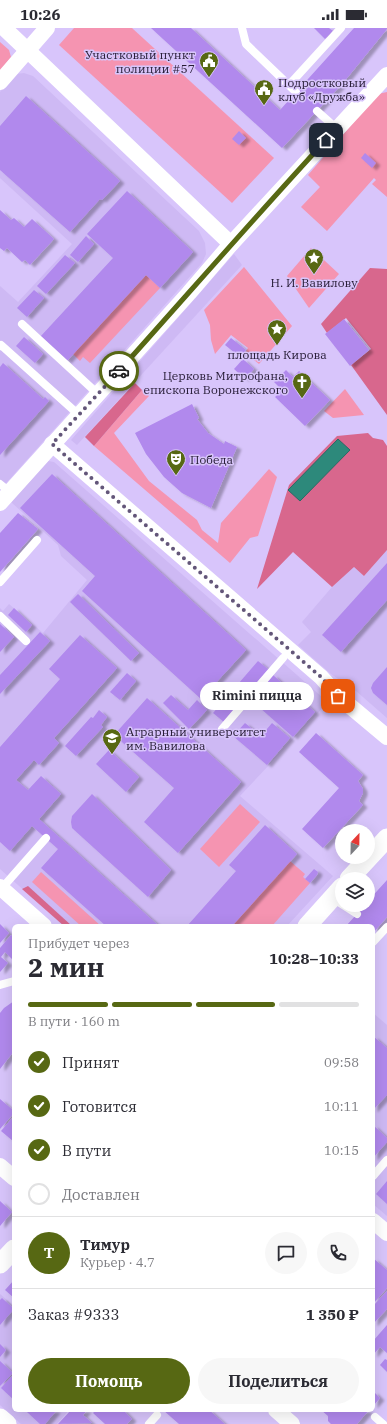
<!DOCTYPE html>
<html lang="ru">
<meta charset="utf-8">
<style>
body{margin:0;font-family:"IBM Plex Serif",serif;background:#f7f7f7;color:#2b2b33;height:100vh;display:flex;flex-direction:column;font-size:15px;white-space:nowrap}
*{box-sizing:border-box;margin:0}
p{font-size:13px;color:#7c7c81}
.icon{flex:none;width:22px;height:22px;fill:none;stroke:currentColor;stroke-width:2;stroke-linecap:round;stroke-linejoin:round}
.map{position:relative;flex:1;overflow:hidden}
.panel{position:absolute;left:12px;top:896px;width:363px;height:488px;display:flex;flex-direction:column;background:#fff;border-radius:6px;box-shadow:0 4px 16px #0002}
.panel>*{flex:none}
.needle{width:26px;rotate:22deg}
.controls{position:absolute;left:335px;top:796px;display:grid;gap:8px}
.controls a{display:grid;place-items:center;width:40px;height:40px;border-radius:50%;background:#fff;box-shadow:0 4px 16px #0002;font-size:20px}
.pin{position:absolute;display:grid;place-items:center;width:34px;height:34px;color:#fff;margin:-17px;border-radius:8px;box-shadow:0 2px 6px #0006}
.courier{position:absolute;display:grid;place-items:center;width:40px;height:40px;margin:-20px;border:3px solid #576813;border-radius:50%;background:#fff;color:#222;box-shadow:0 1px 5px #0007}
.bubble{position:absolute;height:28px;border-radius:14px;background:#fff;box-shadow:0 4px 16px #0002;font-size:13px;font-weight:800;line-height:28px;text-align:center}
.head em{font-style:normal;font-weight:800}
.head div{display:flex;flex-direction:column-reverse}
.head{display:flex;align-items:center;justify-content:space-between;height:68px;padding:0 16px}
h1{font-size:26px;font-weight:800;line-height:30px}
.bar{display:grid;grid-template-columns:repeat(4,1fr);gap:6px 4px;align-content:center;height:48px;padding:0 16px}
.bar i{height:5px;border-radius:3px;background:#e1e1e2}
.bar .selected{background:#576813}
.bar p{grid-column:span 4}
.line{display:flex;align-items:center;gap:10px;padding:0 16px;border-top:1px solid #e1e1e2}
.line div{flex:1}
.round{display:grid;place-items:center;flex:none;width:42px;height:42px;border-radius:21px;background:#f7f7f7}
ol{padding:0 16px;list-style:none}
li{display:flex;align-items:center;gap:12px;height:44px}
li p{margin-inline-start:auto}
li .icon{padding:4px;border-radius:50%;background:#576813;color:#fff;stroke-width:4}
li:last-child{color:#7c7c81}
li i{width:22px;height:22px;border:2px solid #e1e1e2;border-radius:50%}
.primary-button{display:flex;gap:8px;margin-top:auto;padding:8px 16px}
.primary-button a{flex:1;height:46px;border-radius:24px;background:#576813;color:#fff;font-size:16px;font-weight:800;line-height:46px;text-align:center}
.primary-button a+a{background:#f7f7f7;color:#2b2b33}
.status{display:flex;justify-content:space-between;align-items:center;height:28px;padding:0 20px;background:#fff;direction:ltr}
.status svg{height:11px;fill:currentColor}
.map>svg:first-child{display:block}
</style>
<div class="status"><b>10:26</b><svg viewBox="0 0 49 12"><path d="M0 12V9h3v3zM5 12V6h3v6zM10 12V3h3v9zM15 12V0h3v12zM26 1h20v11H26zM47 4h2v5h-2z"/></svg></div>
<div class="map">
<svg width="387" height="1396" viewBox="0 0 387 1396">
<defs>
<filter id="shadow"><feDropShadow dx="4.5" dy="2.5" stdDeviation="1" flood-color="#0004"/></filter>
</defs>
<rect width="100%" height="100%" fill="#d8c5fb"/>
<g fill="#ceb9f4">
<polygon points="24,45 33,48 199,203 205,215 206,226 202,235 0,462 0,258 18,274 72,216 0,150 0,64 16,46"/>
<polygon points="234,226 242,237 77,417 71,412"/>
<polygon points="48,433 54,434 322,669 332,670 240,768 333,848 287,898 64,898 0,841 0,580 3,583 9,576 43,605 87,552 61,528 58,517 11,474"/>
<polygon points="387,522 387,690 356,663 331,646 298,617 311,604 302,594 332,559 354,539 364,548"/>
<polygon points="373,985 387,997 387,1188 373,1176"/>
<polygon points="0,1266 14,1278 14,1382 69,1382 57,1396 21,1396 0,1377"/>
</g>
<g fill="#f594b1">
<polygon points="74,0 132,0 274,130 232,175 59,17"/>
<polygon points="0,14 9,22 11,29 0,43"/>
<polygon points="387,64 387,169 372,156 376,152 374,150 327,203 301,179 320,159 308,147 378,66"/>
<polygon points="311,220 339,246 309,280 287,248"/>
<polygon points="244,239 292,298 259,336 245,325 248,320 231,307 215,326 211,312 210,297 204,282"/>
<polygon points="146,247 160,260 90,335 83,329 80,333 73,326"/>
<polygon points="345,361 364,387 333,390 324,383"/>
<polygon points="142,362 149,368 114,405 149,453 197,492 202,502 218,515 221,495 269,441 277,449 258,508 250,510 230,535 94,418"/>
<polygon points="240,776 260,794 219,839 200,821"/>
<polygon points="290,833 305,846 303,849 310,855 272,898 232,898"/>
<polygon points="41,844 101,898 81,898 32,854"/>
</g>
<g fill="#d8678d">
<polygon points="370,240 387,241 387,387 351,337 371,321 346,290 327,305 321,296"/>
<polygon points="135,355 142,362 94,418 85,409"/>
<polygon points="368,405 373,410 383,412 387,418 387,522 364,548 354,539 332,559 293,524 257,561 289,457 337,408"/>
<polygon points="28,858 72,898 64,898 22,861"/>
</g>
<polygon fill="#2d897b" stroke="#2a6865" points="338,411 350,422 300,473 288,462"/>
<g fill="#b189ed" filter="url(#shadow)">
<polygon points="151,0 191,0 280,82 354,0 387,0 387,1 343,55 282,120"/>
<polygon points="314,0 329,0 333,3 325,11"/>
<polygon points="26,68 120,153 102,172 100,171 70,204 0,142 0,98"/>
<polygon points="239,103 246,110 239,117 232,111"/>
<polygon points="365,125 376,135 372,140 361,130"/>
<polygon points="127,163 193,224 160,260 146,247 67,333 40,309 113,230 87,206"/>
<polygon points="0,182 11,192 14,190 24,199 32,191 54,211 30,237 25,232 22,234 7,220 4,223 0,220"/>
<polygon points="86,208 94,216 78,234 70,227"/>
<polygon points="65,227 75,235 46,266 37,258"/>
<polygon points="34,262 44,270 27,289 17,280"/>
<polygon points="344,291 369,322 350,338 325,306"/>
<polygon points="24,309 43,326 35,335 16,318"/>
<polygon points="231,310 246,322 240,329 225,317"/>
<polygon points="243,331 254,341 245,351 234,341"/>
<polygon points="3,335 43,371 45,369 49,373 0,427 0,339"/>
<polygon points="286,342 293,349 299,343 330,372 305,398 275,369 282,362 274,354"/>
<polygon points="192,376 199,390 197,391 208,405 224,416 225,413 237,419 211,480 182,465 164,449 146,426 135,405"/>
<polygon points="52,446 246,622 201,671 82,563 95,548 20,480"/>
<polygon points="18,485 38,501 0,544 0,505"/>
<polygon points="387,535 387,572 341,624 322,607"/>
<polygon points="78,566 139,625 131,633 70,574"/>
<polygon points="14,580 32,597 26,604 8,587"/>
<polygon points="0,596 14,609 0,624"/>
<polygon points="40,604 50,613 0,666 0,647"/>
<polygon points="80,607 117,640 54,710 59,715 39,737 34,732 16,752 28,762 41,748 61,766 39,791 159,898 106,898 41,840 58,821 32,798 10,823 0,814 0,719 60,651 49,641"/>
<polygon points="258,633 269,642 224,694 213,685"/>
<polygon points="387,639 387,677 373,665 371,660 373,655"/>
<polygon points="127,645 136,653 120,672 110,664"/>
<polygon points="273,647 315,684 293,709 251,672"/>
<polygon points="171,667 188,682 197,672 207,682 189,701 163,675"/>
<polygon points="147,670 241,754 178,825 144,794 174,760 114,707"/>
<polygon points="99,682 107,689 101,697 103,699 76,728 65,718 91,689 93,690"/>
<polygon points="245,695 261,708 272,695 290,710 267,737 233,708"/>
<polygon points="316,705 363,747 358,753 363,761 363,765 359,773 363,777 323,820 302,801 339,760 299,724"/>
<polygon points="109,722 139,749 126,764 96,736"/>
<polygon points="92,766 171,842 148,869 72,800 71,794 72,788"/>
<polygon points="265,797 297,826 232,898 187,898 236,843 229,837"/>
<polygon points="314,841 318,844 317,847 310,855 305,851"/>
<polygon points="387,852 387,889 373,905 373,898 346,898 365,877 368,877 368,873"/>
<polygon points="0,896 9,905 0,915"/>
<polygon points="11,907 14,909 14,933 5,924 1,929 8,935 0,944 0,920"/>
<polygon points="14,973 14,1023 0,1041 0,985 4,980"/>
<polygon points="373,1008 387,1020 387,1067 373,1082"/>
<polygon points="0,1071 14,1083 14,1085 0,1101"/>
<polygon points="14,1088 14,1112 13,1113 1,1103"/>
<polygon points="373,1097 387,1110 387,1114 373,1130"/>
<polygon points="387,1153 387,1176 376,1166"/>
<polygon points="0,1173 12,1184 0,1198"/>
<polygon points="373,1230 387,1242 387,1260 373,1276"/>
<polygon points="14,1252 14,1270 5,1262"/>
<polygon points="387,1263 387,1281 373,1296 373,1278"/>
<polygon points="2,1270 14,1281 0,1297 0,1272"/>
<polygon points="387,1297 387,1325 380,1319 373,1327 373,1313"/>
<polygon points="0,1316 6,1322 0,1329"/>
<polygon points="385,1331 387,1332 387,1344 380,1337"/>
<polygon points="0,1333 13,1345 0,1358"/>
<polygon points="14,1346 14,1372 1,1360"/>
<polygon points="373,1363 380,1370 373,1378"/>
<polygon points="29,1382 55,1382 56,1383 45,1396 40,1396 27,1384"/>
<polygon points="71,1382 87,1382 83,1387 92,1395 58,1396"/>
<polygon points="96,1382 123,1382 132,1391 127,1396 105,1396 93,1385"/>
<polygon points="163,1382 209,1382 225,1396 179,1396"/>
<polygon points="321,1382 369,1382 357,1396 331,1396 328,1393 328,1388"/>
</g>
<g fill="none" stroke-linecap="round" stroke-linejoin="round">
<g stroke="#fff" stroke-width="8">
<polyline points="242,0 246,16 296,64"/>
<polyline points="289,57 341,0"/>
<polyline points="317,83 336,100"/>
<polyline points="22,296 98,366"/>
<polyline points="0,318 1,317 79,387"/>
<polyline points="0,456 10,464"/>
<polyline points="0,554 37,512"/>
<polyline points="0,588 26,613"/>
<polyline points="222,701 283,630"/>
<polyline points="2,860 46,810"/>
<polyline points="332,870 357,886"/>
<polyline points="373,914 387,899"/>
<polyline points="0,957 14,953"/>
<polyline points="373,1148 387,1132"/>
<polyline points="375,1389 383,1396"/>
<polyline points="149,1396 157,1387"/>
</g>
<g stroke="#fff" stroke-width="16">
<polyline points="4,0 231,216"/>
<polyline points="0,54 47,0"/>
<polyline points="52,416 321,649 338,668 387,709"/>
<polyline points="0,475 189,265 231,216 387,47"/>
<polyline points="0,859 44,898"/>
<polyline points="0,1138 14,1150"/>
<polyline points="373,1193 387,1205"/>
<polyline points="276,1382 292,1396"/>
</g>
<g stroke="#fff" stroke-width="19">
<polyline points="349,851 387,810"/>
<polyline points="307,898 342,859"/>
<polyline points="0,1236 14,1221"/>
<polyline points="0,1390 7,1396"/>
</g>
</g>
<g fill="none" stroke-linecap="round" stroke-linejoin="round">
<polyline stroke="#635679" stroke-width="4" stroke-dasharray="0 7.2" points="119,343 52,416 321,649 338,668"/>
<path stroke="#576813" stroke-width="5" d="M119,343C188,266 256,188 326,112"/>
</g>
<defs>
<g id="civic-pin" transform="scale(1)"><path d="M0 17L-7.5 6A9.5 9.5 0 1 1 7.5 6Z" fill="#576813" stroke="#d8c5fb"/><path d="M-.6-6.5H3V-4.5H.6V-3L4-1V1h2V6H-6V1h2V-1L-.6-3ZM-1.2 2.5V6h2.4V2.5Z" fill="#fff"/></g>
<g id="sight-pin" transform="scale(1)"><path d="M0 17L-7.5 6A9.5 9.5 0 1 1 7.5 6Z" fill="#576813" stroke="#d8c5fb"/><path d="M0-6L1.8-2.2L6-1.7L2.9 1.2L3.7 5.4L0 3.3L-3.7 5.4L-2.9 1.2L-6-1.7L-1.8-2.2Z" fill="#fff"/></g>
<g id="church-pin" transform="scale(1)"><path d="M0 17L-7.5 6A9.5 9.5 0 1 1 7.5 6Z" fill="#576813" stroke="#d8c5fb"/><path d="M-1.2-6h2.4v3.5h3.3v2.4h-3.3V6h-2.4V-.1h-3.3v-2.4h3.3Z" fill="#fff"/></g>
<g id="theatre-pin" transform="scale(1)"><path d="M0 17L-7.5 6A9.5 9.5 0 1 1 7.5 6Z" fill="#576813" stroke="#d8c5fb"/><path d="M-5-5.5Q0-4 5-5.5V0Q5 5 0 6Q-5 5-5 0ZM-3.3-2.5H-1v1.5H-3.3ZM1-2.5H3.3v1.5H1ZM-2.8 1Q0 5.5 2.8 1Z" fill="#fff"/></g>
<g id="university-pin" transform="scale(1)"><path d="M0 17L-7.5 6A9.5 9.5 0 1 1 7.5 6Z" fill="#576813" stroke="#d8c5fb"/><path d="M0-5L7-2L0 1L-7-2ZM-4 1L0 2.5L4 1V4Q0 6-4 4Z" fill="#fff"/></g>
</defs>
<g fill-rule="evenodd">
<use href="#civic-pin" x="209" y="33"/>
<use href="#civic-pin" x="264" y="61"/>
<use href="#sight-pin" x="314" y="230"/>
<use href="#sight-pin" x="277" y="301"/>
<use href="#church-pin" x="302" y="354"/>
<use href="#theatre-pin" x="176" y="431"/>
<use href="#university-pin" x="112" y="710"/>
</g>
<g text-anchor="middle" dominant-baseline="central" stroke-width="3" stroke-linejoin="round" paint-order="stroke">
<g font-size="12" fill="#241a33" stroke="#d8c5fb" text-anchor="start">
<text x="195" y="26" text-anchor="end">Участковый пункт<tspan x="195" dy="14">полиции #57</tspan></text>
<text x="278" y="54">Подростковый<tspan x="278" dy="14">клуб «Дружба»</tspan></text>
<text x="314" y="254" text-anchor="middle">Н. И. Вавилову</text>
<text x="277" y="326" text-anchor="middle">площадь Кирова</text>
<text x="288" y="347" text-anchor="end">Церковь Митрофана,<tspan x="288" dy="14">епископа Воронежского</tspan></text>
<text x="190" y="431">Победа</text>
<text x="126" y="703">Аграрный университет<tspan x="126" dy="14">им. Вавилова</tspan></text>
</g>
</g>
</svg>
<div class="controls">
<a><svg class="needle" viewBox="-14 -14 28 28"><path d="M0-13l5 13h-10z" fill="#e53935"/><path d="M0 13l5-13h-10z" fill="#7c7c81"/></svg></a>
<a><svg class="icon" aria-label="layers" viewBox="0 0 24 24"><path d="M12 4l9 5-9 5-9-5zM3 14l9 5 9-5"/></svg></a>
</div>
<div class="pin" style="left:338px;top:668px;background:#ea580c"><svg class="icon" aria-label="bag" viewBox="0 0 24 24"><path d="M5 8h14l-1 12H6zM9 8a3 3 0 0 1 6 0"/></svg></div>
<div class="pin" style="left:326px;top:112px;background:#1f2937"><svg class="icon" aria-label="home" viewBox="0 0 24 24"><path d="M3 11l9-7 9 7M6 9v11h12V9"/></svg></div>
<div class="courier" style="left:119px;top:343px"><svg class="icon" aria-label="car" viewBox="0 0 24 24"><path d="M5 17H2v-5l4-1 3-4h7l3 4 3 1v5h-3M9 17h6M6 11h13"/><circle cx="7" cy="17" r="2"/><circle cx="17" cy="17" r="2"/></svg></div>
<div class="bubble" style="left:200px;top:654px;width:114px">Rimini пицца</div>
<section class="panel">
<div class="head"><div><h1>2 мин</h1><p>Прибудет через</p></div><em>10:28–10:33</em></div>
<div class="bar"><i class="selected"></i><i class="selected"></i><i class="selected"></i><i></i><p>В пути · 160 m</p></div>
<ol>
<li><svg class="icon" aria-label="check" viewBox="0 0 24 24"><path d="M5 12l5 5 9-10"/></svg>Принят<p>09:58</p></li>
<li><svg class="icon" aria-label="check" viewBox="0 0 24 24"><path d="M5 12l5 5 9-10"/></svg>Готовится<p>10:11</p></li>
<li><svg class="icon" aria-label="check" viewBox="0 0 24 24"><path d="M5 12l5 5 9-10"/></svg>В пути<p>10:15</p></li>
<li><i></i>Доставлен</li>
</ol>
<div class="line" style="height:72px"><b class="round" style="background:#576813;color:#fff">Т</b><div><b>Тимур</b><p>Курьер · 4.7</p></div><a class="round"><svg class="icon" aria-label="chat" viewBox="0 0 24 24"><path d="M4 5h16v11H9l-5 4z"/></svg></a><a class="round"><svg class="icon" aria-label="phone" viewBox="0 0 24 24"><path d="M5 4h4l2 5-3 2q2 4 5 5l2-3 5 2v4C11 20 4 13 5 4z"/></svg></a></div>
<div class="line" style="height:52px"><div>Заказ #9333</div><b>1 350 ₽</b></div>
<div class="primary-button"><a>Помощь</a><a>Поделиться</a></div>
</section>
</div>
